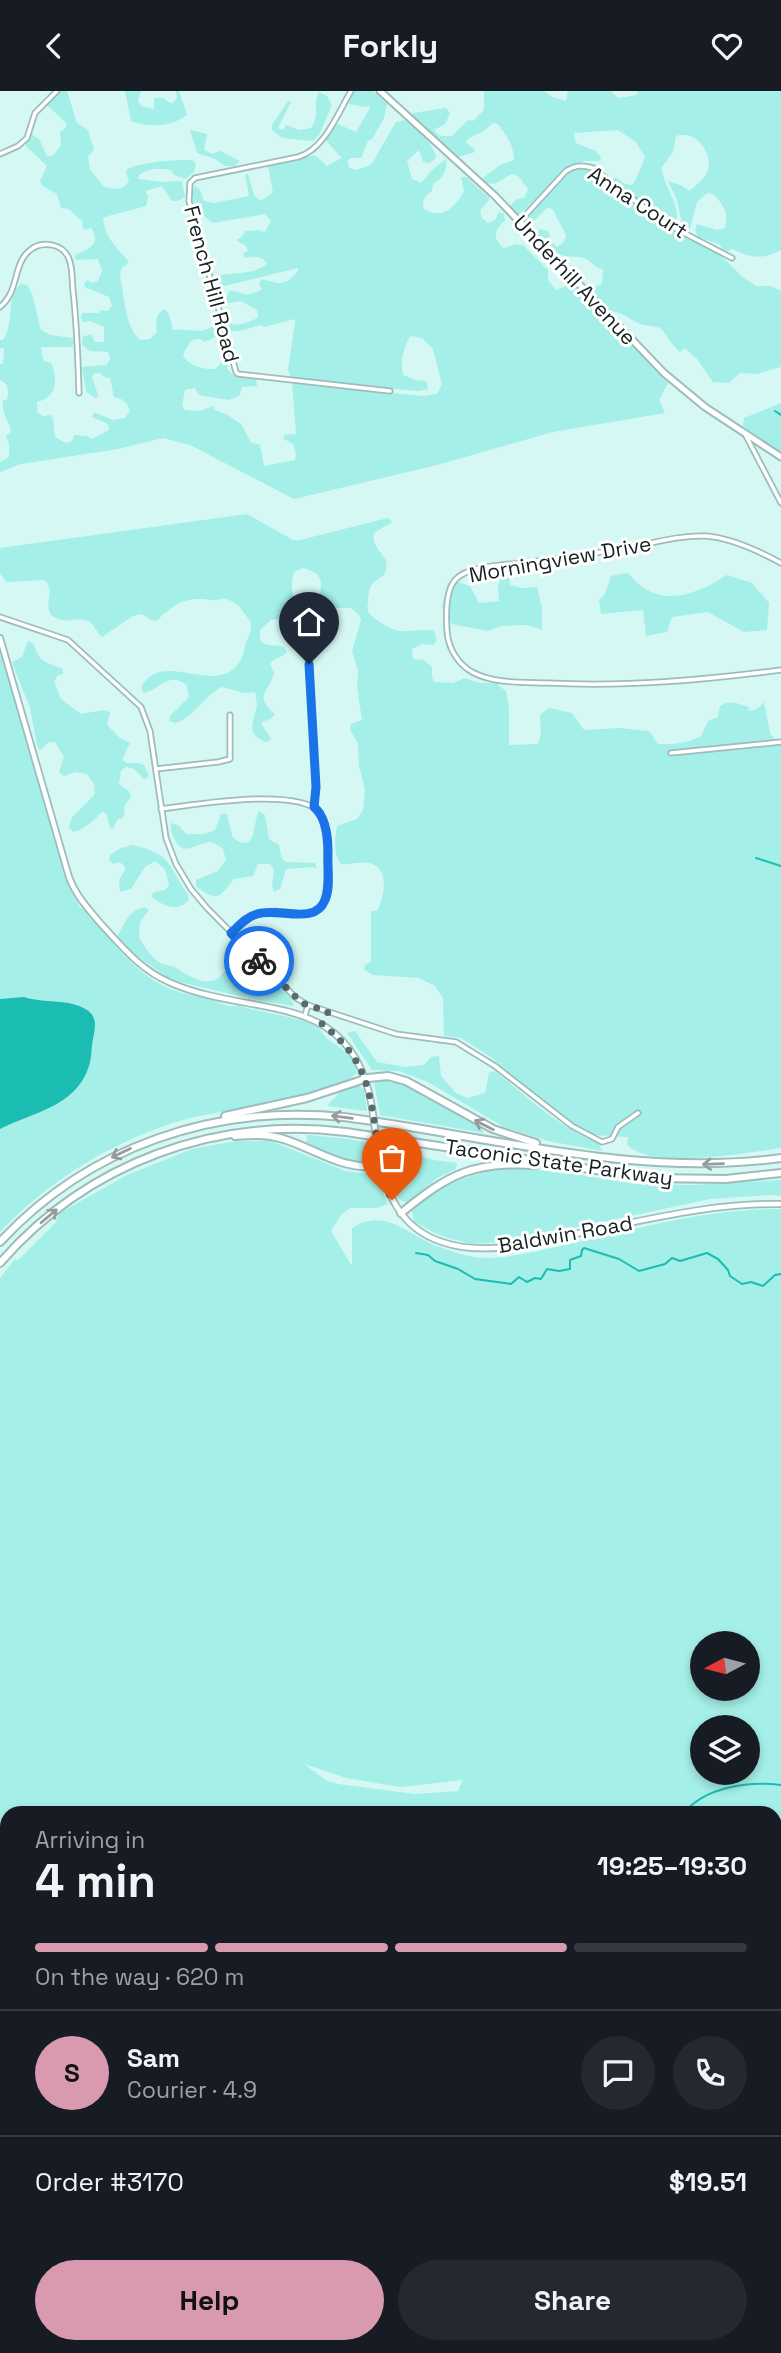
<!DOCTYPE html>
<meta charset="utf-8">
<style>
body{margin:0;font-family:"Space Grotesk",sans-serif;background:#242831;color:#f1f3f6;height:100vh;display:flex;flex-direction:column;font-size:26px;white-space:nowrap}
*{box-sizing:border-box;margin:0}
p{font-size:23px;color:#9ea1a6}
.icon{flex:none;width:38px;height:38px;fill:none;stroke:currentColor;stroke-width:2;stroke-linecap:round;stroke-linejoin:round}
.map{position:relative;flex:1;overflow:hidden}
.panel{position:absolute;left:0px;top:1715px;width:782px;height:548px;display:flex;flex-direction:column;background:#171b24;border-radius:21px 21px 0 0;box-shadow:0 4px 10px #0003}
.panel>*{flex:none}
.needle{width:46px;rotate:263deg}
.controls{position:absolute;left:690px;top:1540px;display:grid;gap:14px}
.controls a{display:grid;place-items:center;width:70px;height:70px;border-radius:50%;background:#171b24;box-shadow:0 4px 10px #0003;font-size:35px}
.pin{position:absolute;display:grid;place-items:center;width:60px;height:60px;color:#fff;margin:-72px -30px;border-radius:50% 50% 50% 0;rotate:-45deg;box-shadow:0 0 7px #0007}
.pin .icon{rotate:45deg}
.courier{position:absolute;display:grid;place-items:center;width:70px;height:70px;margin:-35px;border:5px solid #1a73e8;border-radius:50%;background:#fff;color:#222;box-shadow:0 2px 9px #0007}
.summary em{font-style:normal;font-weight:600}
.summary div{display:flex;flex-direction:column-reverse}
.summary{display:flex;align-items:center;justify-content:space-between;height:119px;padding:0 35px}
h1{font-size:46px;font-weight:600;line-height:52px}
.bar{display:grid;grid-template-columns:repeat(4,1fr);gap:10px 7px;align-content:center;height:84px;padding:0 35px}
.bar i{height:9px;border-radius:5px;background:#363941}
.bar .on{background:#d999af}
.bar p{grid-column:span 4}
.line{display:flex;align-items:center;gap:18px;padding:0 35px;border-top:2px solid #363941}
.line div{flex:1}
.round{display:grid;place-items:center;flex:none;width:74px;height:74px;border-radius:37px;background:#242831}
.button{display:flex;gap:14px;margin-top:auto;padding:14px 35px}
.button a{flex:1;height:80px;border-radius:42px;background:#d999af;color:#111;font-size:28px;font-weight:600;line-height:80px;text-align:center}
.button a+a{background:#242831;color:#f1f3f6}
header{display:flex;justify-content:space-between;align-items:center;height:91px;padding:0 35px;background:#171b24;font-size:32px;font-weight:600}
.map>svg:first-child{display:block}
</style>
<header><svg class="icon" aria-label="back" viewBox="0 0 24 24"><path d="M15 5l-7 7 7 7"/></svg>Forkly<svg class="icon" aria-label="heart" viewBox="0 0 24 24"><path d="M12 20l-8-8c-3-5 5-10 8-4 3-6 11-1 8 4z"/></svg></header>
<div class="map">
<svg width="781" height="2262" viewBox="0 0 781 2262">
<rect width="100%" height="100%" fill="#d5f8f4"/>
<g fill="#a4efe7" fill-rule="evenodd">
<path d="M62,0H67L77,32L88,39L94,59L88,65L90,79L104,96C114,98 123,100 129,90L126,82L127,78C147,70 172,69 193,69L196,73L194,81L185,88L174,84L171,79C159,77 149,77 139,84L138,88L162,91L182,90L185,106L178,110H172L162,95L145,100L148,105L146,115L108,125L103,127C105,148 117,156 129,171L121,178L120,186C125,206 124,234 140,249L150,248L157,241C156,231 155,224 164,218L169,223L173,239C188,236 207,247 216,230L219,234L216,246L204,251L200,248L192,249L185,259L183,265C189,275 205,279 215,278L224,269L228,271L227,278L233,284L256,288L257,295L242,296L239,305L228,309L199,304L195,297L185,299L182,315L185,319L200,320L213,315L215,319L226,323L241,333L251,351L260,354L264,375L295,369L296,363L293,353L284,348V344L296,343L292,292L423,305L437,303L442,293L433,258L422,247L410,245C403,259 400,268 403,284L416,289L426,290L428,298L419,300L336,293L291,286L288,279L295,231L294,228L264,236L261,234L239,240H228L225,228C235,239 246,231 258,227L257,219L241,210L221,213L219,205L227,206L229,200C243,199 243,209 262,198L259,193L262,188C280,193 284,196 298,180V177L220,196L215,191V186C235,179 249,186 267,173C262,164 253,165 245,167L243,162L248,160L246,155L236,149L240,147L246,140L259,139L265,141L271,130L265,123L213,132C199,123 187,112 195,94L200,99L204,110L214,112L249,105L245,84L248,83L254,104L260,110L273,102L268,75L315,64L327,75L342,67L327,51L326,46L334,34L338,33L356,41L370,17L369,15L363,16L345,12L354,0H373L387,13L384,27L372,48L368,50L361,67H351L348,69L349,77L356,79L371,74L396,31L405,29C417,39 434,52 436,67L429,72L423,71L419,59L407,70L412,88L421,92L432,79L446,68C448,79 442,88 433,93L432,100C425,104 421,110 424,118C442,129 455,117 464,100L461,86H466L490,108L480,119L482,127L488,132L495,129L499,121L504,123L505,130C494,138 492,148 504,157L516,153L523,154L548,179V189L556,199L566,195H577L668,292L659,309L665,322L553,341L437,374L294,408L190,354L163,347L118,358L21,373L0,381V371L9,366V353L6,345L11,341C9,330 1,321 3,310L7,308C9,300 9,293 0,289V273H3L4,258L0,257V249H3C15,233 5,206 21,193L27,194C34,202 37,227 41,239L51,244L72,247L74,252L71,256H41L43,269L52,273C57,291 58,305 37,311V321L43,325L50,324L53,327L55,346L66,352L72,350L74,344L87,345L92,348L109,339L108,333L92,326L94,321L113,329L125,327L130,320C127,311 124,308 114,306L110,287L104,286L100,282L94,283L92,286L98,304L96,308L86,300L82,276L107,274L110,267L108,261L90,260L82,254V246L91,243L95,251H104V236L90,230L82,231L81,225L83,222H99L100,219L108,220L112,215L109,206L85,196L84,192L88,189L91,192L98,190L102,180L98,168L75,169V164C89,158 102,153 91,137L85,139L82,136L83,131L69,118L61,117L57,103L43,95L40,90L47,75L26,55V49L31,43L39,48L47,65H53L61,54L60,41L64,39L67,33L46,13Z"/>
<path d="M125,0H141L138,9L141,15L154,18V7H163L172,13L177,7L176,0H179L187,24C171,36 149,37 131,30Z"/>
<path d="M484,0H544L552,6L566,10L568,0H611L618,7L637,4L638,0H781V159C763,169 751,167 732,158L728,160L723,159L719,153L698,146L695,139L697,133L717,139L725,137C729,122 724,114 713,103L707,102L697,111L689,141L683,138L677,109L668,90L680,94L690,100C696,93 705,89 708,79C713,61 695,38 676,45L673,61L662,76C662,95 681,112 676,131L670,132L664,129L614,90L615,86L625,93L632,94L636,88L645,66L636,51L618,39L574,42L576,52L596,60L601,66L600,70H584L569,76L519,124L511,114L516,109L525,106L528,98L518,85L512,83L494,93L486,92L483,87L500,74L514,69C514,54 506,44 498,33L493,32L482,41L469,47L466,51L474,58L475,61L459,66L452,63L412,24L413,22L446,17L450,22L445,33L434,39L440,45H452L468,29L473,30L484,19Z"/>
<path d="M319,1L327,5L332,14L319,44L313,50L282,47L272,39V34L288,10L291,11L278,37L283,39L286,34L299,39L311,37C321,22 312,15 319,1Z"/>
<polygon points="190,39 207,43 204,59 212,63 220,60 240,70 235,75 225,75 215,68 197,62"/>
<path d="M574,76H583L601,86L646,122L669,137L720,164L745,188L757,195H771L781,200V276L756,283L740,282L729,292L713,291L697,268L685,257L680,261C672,255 668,245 661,238C656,234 650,236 644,234C630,230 623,219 606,220L587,198L602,193L603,178C595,177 594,173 588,169C580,165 573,166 565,165C552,163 544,153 537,144L539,138L548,140L552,152L557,156L563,152L566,144L553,119L548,116L530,134H526L524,131L525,127Z"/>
<polygon points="781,312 781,363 743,335 744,327"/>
<path d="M247,423L293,449H300L388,427L392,431L374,442C370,462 396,464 383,485C370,492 369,496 368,511C368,517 366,516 369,522C372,527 390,538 396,539C409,543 421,536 434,540L437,550L433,554L422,553L412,558L413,568L424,569L432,576V586L434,591L453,592L464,587L480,592H498L499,595L506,600L509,617V654L538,653L541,642L540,624L549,617L572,622L584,639L619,637L649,640L658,653C672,654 688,652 701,645L708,630L718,626L720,615C730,608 740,613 750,617L747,619C754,621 759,617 764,611L770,642L777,651H781V1057C750,1061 648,1080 627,1053L628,1046L593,1044L579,1037L518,991L491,966L461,947L444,945L443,907L435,895L419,887L373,884L364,879L365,874L371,870V820H377C384,807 391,777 369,772C360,770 350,774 341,773C333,764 335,746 337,735L357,728L363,719L365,698L359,675L358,653L350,638L351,633L362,629L357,596L358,580L352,560L361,529L359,524L351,517H328L323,515C314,497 333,485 303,477L294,481C288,499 298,515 292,527L271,529L260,539V549C267,558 275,552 284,556L287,561C282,567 275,566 270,573L274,582C269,602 253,605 275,623L271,628L261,631C263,638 269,642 271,649L266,651C247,644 252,634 256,618C258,613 256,607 255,601L244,602L222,596C204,605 192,628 175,632L169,630L170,625L189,606L187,595C169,579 160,599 144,602L141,597C161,555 219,610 241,568C244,563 244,557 246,552C249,543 255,535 248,527C238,514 241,514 224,507C211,512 208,507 196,508C178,509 169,519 156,530L151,529L142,523L133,525L102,546C96,541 94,532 86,529C73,526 70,534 52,525C42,513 57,499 44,489L6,491L0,482V457Z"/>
<polygon points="500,482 509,482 510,494 523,497 537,496 542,517 542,539 527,534 502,535 488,540 452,533 442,515 448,492 458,491 470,495 479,512 499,510 498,498"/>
<path d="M628,482C633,487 638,494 644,497C671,515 704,499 727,484L752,492L769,512L767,539L744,541L708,521L672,526L667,541L646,545L643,519L601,523L599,509L605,503L611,485Z"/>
<path d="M28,550L34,553C39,572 46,571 63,578V583L57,585L54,591L61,608L81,623L104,619L110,621L107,634L120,647L130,652L122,669L127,672H139L144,674L149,685L144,689C139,681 135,677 126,676L121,680L119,693L129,700L131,706L124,715L125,721L123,727L118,728L112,739L109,734L107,723L102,721C93,730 85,738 73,741L69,736L72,726L95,703L94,693L87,683L75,681L64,685L59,681L64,666L55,651H49L40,659L37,654L30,617L12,571L22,566Z"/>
<path d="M0,554L70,798L81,818L84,815C103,842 131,877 160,893C176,902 195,905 212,909C222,912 228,918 238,914C257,922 306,926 318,937C323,941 324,946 329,949C342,957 355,968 357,982C336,1005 222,1019 187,1028C117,1047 49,1089 0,1141Z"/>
<path d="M259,720L265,724L269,748L279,754L282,768L287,771L315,772L317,777L311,776L286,778L280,798L274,801L272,795L274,778L270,773H258L253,785L234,788C220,806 217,812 196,795V789L218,780L226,769L223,758C219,755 214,751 209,751C195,753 184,766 175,749C172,743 170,739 171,732L178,734L186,743H204L215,739L221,723H227L233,747C258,764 252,732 259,720Z"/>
<path d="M133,754C175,765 165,772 188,803L189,809C177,822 164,815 151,806L154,801L165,799L169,794L165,778L155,770L145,776L131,798L120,801L119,789L125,779L124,774L119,771L113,773L109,769L110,764L121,757Z"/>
<path d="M145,816L149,819L140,831L139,846C143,854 152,867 160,872C165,874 171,874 176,877C193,887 210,900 225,880H229L232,892L247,901L255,902L263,891L271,889L290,906L294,915L256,909L171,889L132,861L118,845C125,831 129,819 145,816Z"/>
<path d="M355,940L377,971L405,976L424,974L431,966L439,965L441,985L456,1002L468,1007L485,1002L489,982L495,980C528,1007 559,1037 599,1052L602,1060L548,1050L504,1036L428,991L399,980L372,979L347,942Z"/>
<polygon points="379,989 389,989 400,992 480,1035 484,1042 380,1024 374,991"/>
<polygon points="359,994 364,999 367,1020 327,1015 341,1000"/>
<path d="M307,1044L349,1048L370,1052L372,1068L369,1072C348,1073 324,1061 306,1051Z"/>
<path d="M237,1050H271L345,1080L370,1083L379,1091L387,1113L377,1117H350L341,1124L331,1140L352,1175V1137C385,1115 409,1145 439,1156C455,1162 475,1168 492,1167C523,1165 556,1156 586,1149C652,1134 713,1118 781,1118V2262H221L220,2256H775V1722H7V1963L0,1965V1187L15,1168L17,1170L56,1131L58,1123L127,1084L192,1058ZM702,1552H747V1598H702ZM702,1636H747V1682H702ZM304,1673L346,1687L400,1696L463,1689L458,1700L415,1703L338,1693L327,1690Z"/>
<path d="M390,1057L434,1069L457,1072L456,1078L437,1087L407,1112C389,1107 388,1075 384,1059Z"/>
<path d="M497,1077L556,1080L635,1093L692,1094L781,1089V1105L770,1104L710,1108L514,1150L472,1153L441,1145L414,1131L412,1120C437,1094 464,1087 497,1077Z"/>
</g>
<path fill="#1bbdb3" d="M24,906C45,913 69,907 87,919C98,926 95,938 93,948C91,957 92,966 89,975C76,1016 33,1021 0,1038V908Z"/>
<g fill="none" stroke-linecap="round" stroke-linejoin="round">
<g stroke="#1bbdb3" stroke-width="2">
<polyline points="775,320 781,324"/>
<polyline points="756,767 781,775"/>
<polyline points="416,1162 428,1164 435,1170 458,1178 475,1188 511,1193 519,1186 527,1191 535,1187 541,1188 547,1178 559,1180 570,1178 570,1169 581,1165 582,1159 584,1157 619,1168 639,1180 665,1173 672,1167 680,1170 707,1162 718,1168 728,1179 730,1185 742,1193 751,1191 763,1195 775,1184 781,1183"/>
<path d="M684,1722C705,1696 748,1690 781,1694"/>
<polyline points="0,1820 7,1819"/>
</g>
<g stroke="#9cbdba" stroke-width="7">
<g id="minor">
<path d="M351,0C338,22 324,59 298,66L195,87L190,92L189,110L236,281L238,283L390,300"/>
<polyline points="0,63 18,55 27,47 35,22 57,0"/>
<path d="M520,130L566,80C575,74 582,74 593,77L661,130L732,167"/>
<path d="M0,216C19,201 13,173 29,160C41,149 63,152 69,168C73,178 72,190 73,200C77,234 78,268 79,302"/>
<polyline points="745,343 781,412"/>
<path d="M781,472C759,460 732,447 706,445C680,444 653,452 627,457C592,463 557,468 522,472C504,474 468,475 456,488C445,499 446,526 447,540C448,557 458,574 474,582C496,593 524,591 548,592C626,596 703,589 781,579"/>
<polyline points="0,526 68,549 141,616 150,640 166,747 176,773 191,798 207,817 296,907 308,914 396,943 456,951 495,975 572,1035 602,1051 612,1048 618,1036 638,1022"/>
<polyline points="308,551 316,696 314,716"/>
<polyline points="671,662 781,651"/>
<polyline points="156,678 218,671 230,668 230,624"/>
<path d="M161,718C195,714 295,696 320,721C327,741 328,759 327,780C327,851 297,810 257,823C247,826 239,835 231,842"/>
<polyline points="305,924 308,914"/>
</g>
</g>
<g stroke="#9cbdba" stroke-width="8">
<g id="tertiary">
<path d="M0,547L69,786C76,805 89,819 102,834C123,857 142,880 171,892C254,928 352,896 372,1016"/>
<path d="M378,1060C385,1100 399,1137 442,1151C489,1167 543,1149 590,1140C654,1127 716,1112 781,1113"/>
</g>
</g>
<g stroke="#9cbdba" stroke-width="9">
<polyline id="secondary" points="380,0 495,105 664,282 705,316 781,366"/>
</g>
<g stroke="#9cbdba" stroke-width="10">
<g id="motorway">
<polyline points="225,1025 307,1007 368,987 388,985 406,990 493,1038 536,1052"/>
<path d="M235,1045C250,1044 265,1043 280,1047C318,1058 338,1079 381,1075"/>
<path d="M401,1122C449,1083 473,1070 536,1074"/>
<path d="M0,1151C89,1055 215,1013 344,1026C488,1045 636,1087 781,1067"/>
<path d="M0,1172C87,1072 215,1025 346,1041L649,1087L726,1088L781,1082"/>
</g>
</g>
<use href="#minor" stroke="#fff" stroke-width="3.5"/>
<use href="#tertiary" stroke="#fff" stroke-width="4.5"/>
<use href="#secondary" stroke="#fff" stroke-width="5"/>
<use href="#motorway" stroke="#fff" stroke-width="6"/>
<g stroke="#9cbdba" stroke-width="8" stroke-linecap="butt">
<polyline id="tertiary-bridge" points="372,1016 378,1060"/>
</g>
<use href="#tertiary-bridge" stroke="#fff" stroke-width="4.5"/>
</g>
<defs><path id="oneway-shaft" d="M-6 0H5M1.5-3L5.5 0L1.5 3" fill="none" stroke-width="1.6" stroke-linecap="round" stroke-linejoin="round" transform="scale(1.75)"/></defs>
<g stroke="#969c9b">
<use href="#oneway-shaft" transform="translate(342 1026) rotate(-173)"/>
<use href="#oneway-shaft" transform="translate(484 1034) rotate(-153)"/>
<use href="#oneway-shaft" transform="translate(121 1062) rotate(154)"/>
<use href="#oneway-shaft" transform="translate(713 1073) rotate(178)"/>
<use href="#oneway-shaft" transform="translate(49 1125) rotate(-40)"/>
</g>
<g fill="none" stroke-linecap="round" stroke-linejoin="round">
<path stroke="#586d6b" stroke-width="7" stroke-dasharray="0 12.6" d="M259,870L302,912L328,921L322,933C371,971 370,1006 379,1062C381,1079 384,1094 392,1109"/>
<path stroke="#1a73e8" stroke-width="9" d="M259,870L231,842C239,835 246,826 257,823C278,816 315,835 325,809C331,796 327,775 328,761C328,746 326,726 314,716L316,696L309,573"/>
</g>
<g text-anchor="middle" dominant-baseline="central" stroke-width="6" stroke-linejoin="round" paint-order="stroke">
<g font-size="21" fill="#152221" stroke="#fff">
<text transform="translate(638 111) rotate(33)">Anna Court</text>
<text transform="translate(575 189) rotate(47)">Underhill Avenue</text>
<text transform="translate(212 193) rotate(75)">French Hill Road</text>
<text transform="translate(560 468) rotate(-10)">Morningview Drive</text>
<text transform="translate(559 1071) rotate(8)">Taconic State Parkway</text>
<text transform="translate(565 1143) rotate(-10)">Baldwin Road</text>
</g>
</g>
</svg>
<div class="controls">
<a><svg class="needle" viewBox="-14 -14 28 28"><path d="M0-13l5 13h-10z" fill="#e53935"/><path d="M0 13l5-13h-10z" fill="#9ea1a6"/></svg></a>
<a><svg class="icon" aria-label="layers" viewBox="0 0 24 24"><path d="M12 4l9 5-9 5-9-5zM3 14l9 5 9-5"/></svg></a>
</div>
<div class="pin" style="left:392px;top:1109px;background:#ea580c"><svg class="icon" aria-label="bag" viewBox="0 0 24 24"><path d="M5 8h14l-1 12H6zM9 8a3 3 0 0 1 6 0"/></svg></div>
<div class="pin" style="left:309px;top:573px;background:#1f2937"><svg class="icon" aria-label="home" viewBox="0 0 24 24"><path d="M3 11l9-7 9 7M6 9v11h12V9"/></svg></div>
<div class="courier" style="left:259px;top:870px"><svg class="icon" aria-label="bike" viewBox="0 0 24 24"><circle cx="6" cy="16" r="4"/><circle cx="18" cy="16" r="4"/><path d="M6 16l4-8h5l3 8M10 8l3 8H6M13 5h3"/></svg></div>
<section class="panel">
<div class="summary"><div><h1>4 min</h1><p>Arriving in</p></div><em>19:25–19:30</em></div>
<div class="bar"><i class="on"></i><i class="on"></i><i class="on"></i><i></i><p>On the way · 620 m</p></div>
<div class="line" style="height:126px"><b class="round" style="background:#d999af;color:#111">S</b><div><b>Sam</b><p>Courier · 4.9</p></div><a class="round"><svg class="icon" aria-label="chat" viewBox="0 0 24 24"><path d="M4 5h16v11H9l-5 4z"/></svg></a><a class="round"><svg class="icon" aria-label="phone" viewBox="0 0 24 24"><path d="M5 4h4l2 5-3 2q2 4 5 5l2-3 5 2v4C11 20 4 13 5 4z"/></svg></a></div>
<div class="line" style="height:91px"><div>Order #3170</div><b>$19.51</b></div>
<div class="button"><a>Help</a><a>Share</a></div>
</section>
</div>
